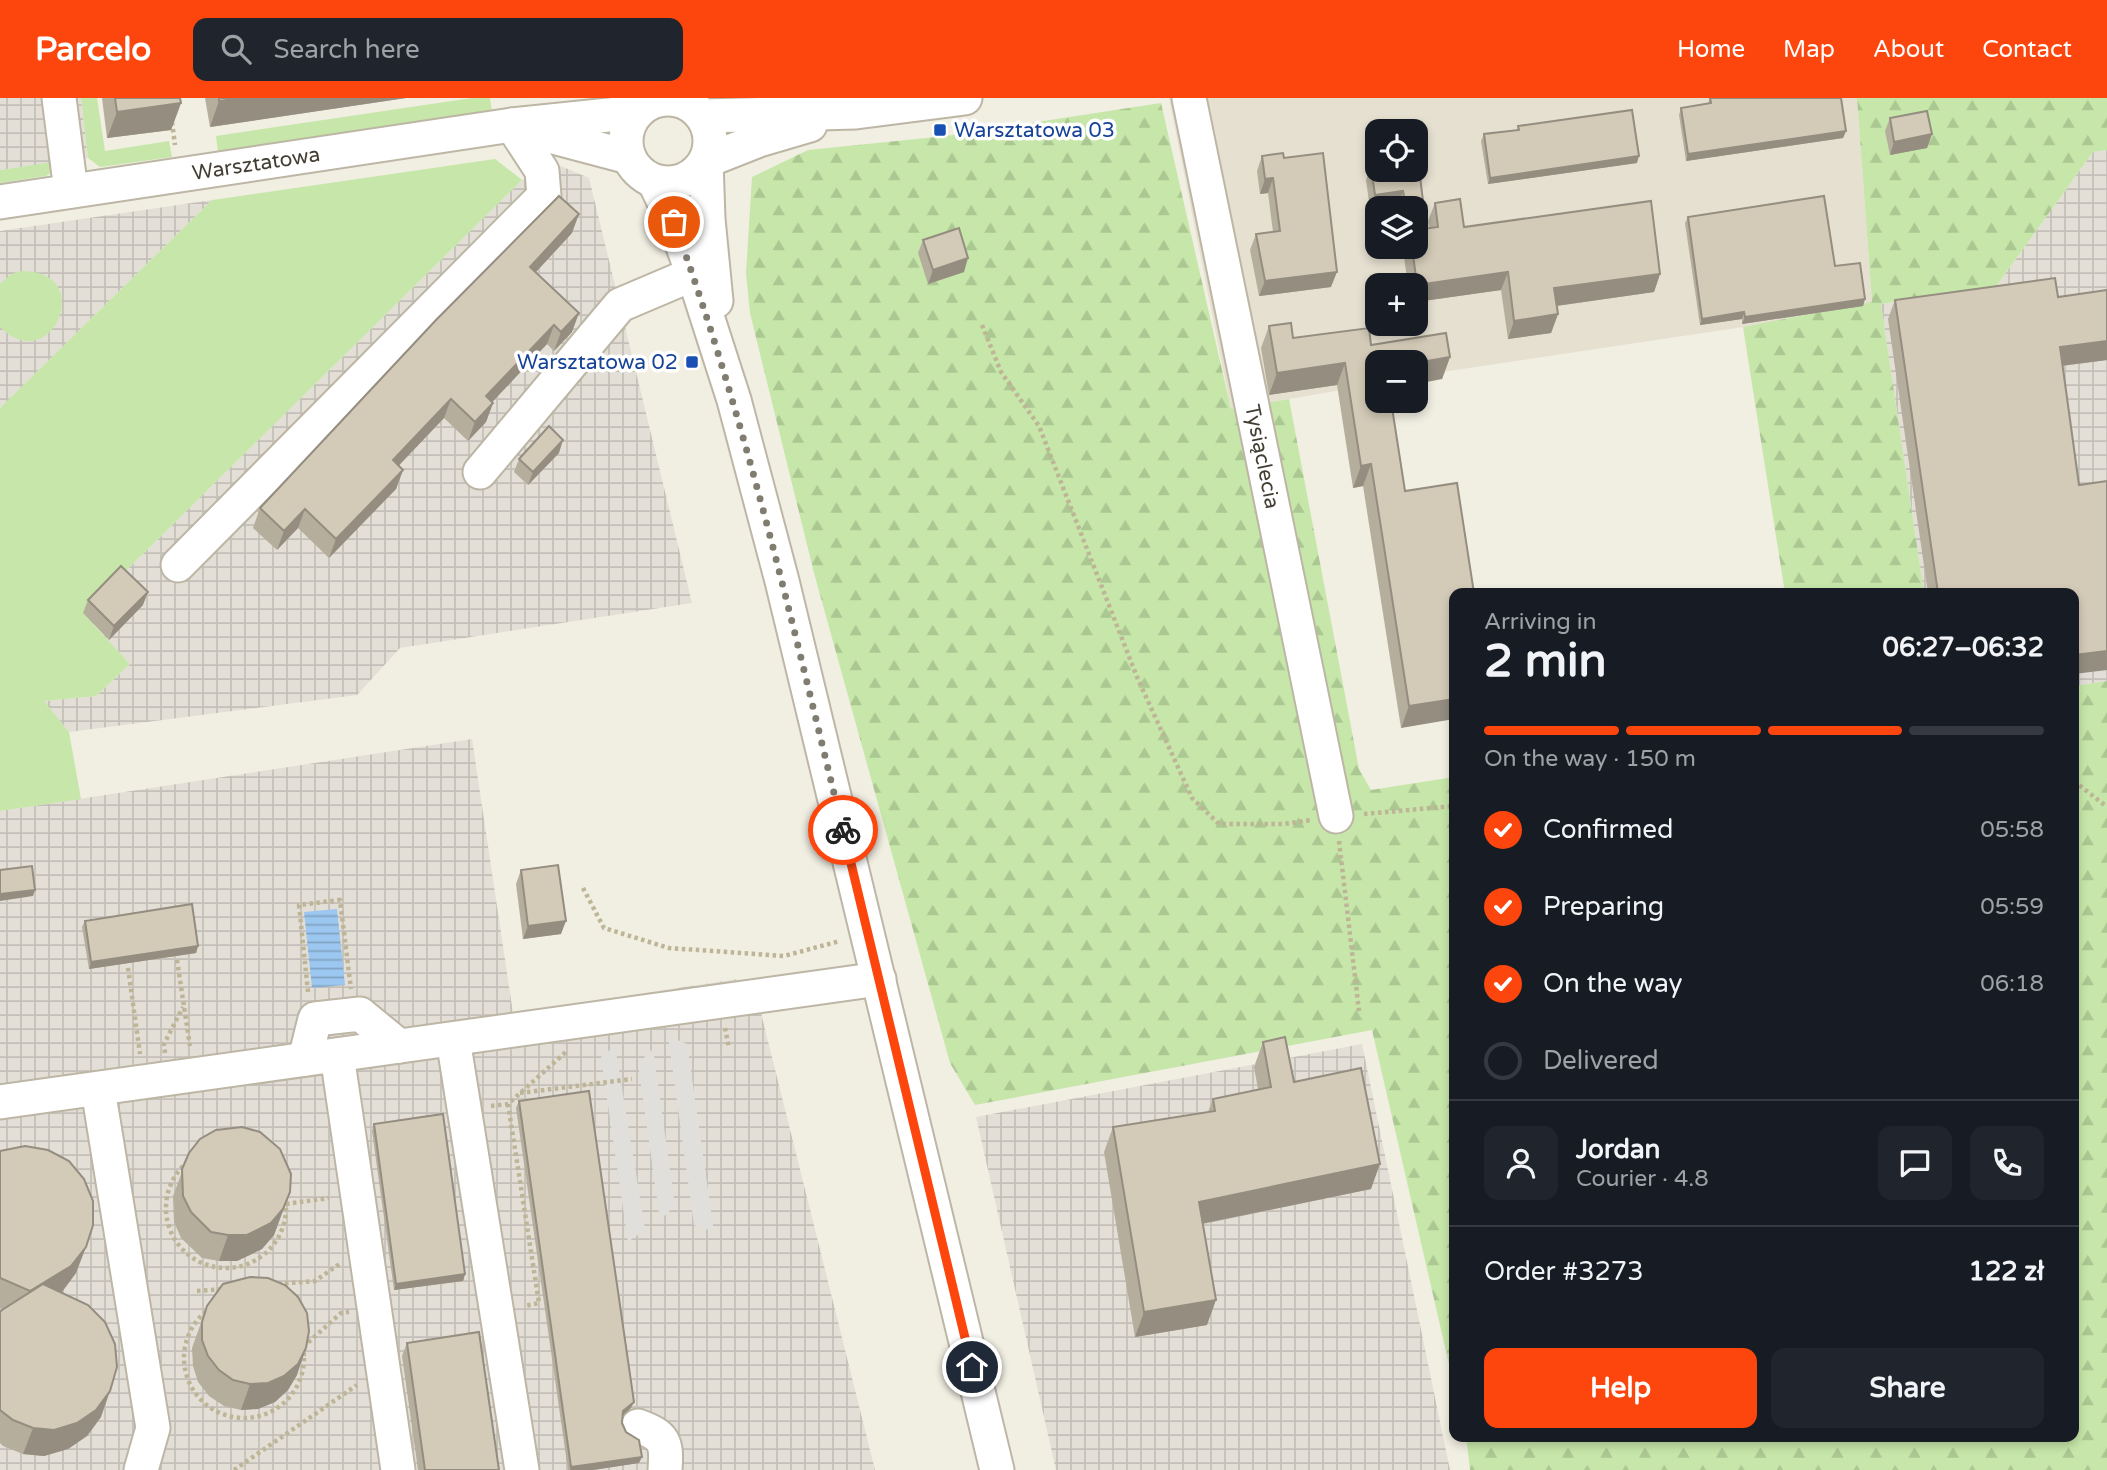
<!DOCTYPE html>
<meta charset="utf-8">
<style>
body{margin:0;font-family:"Varela Round",sans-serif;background:#20242c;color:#f1f3f6;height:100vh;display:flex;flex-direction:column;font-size:26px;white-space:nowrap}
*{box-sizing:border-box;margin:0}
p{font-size:23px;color:#9ea1a6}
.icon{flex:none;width:38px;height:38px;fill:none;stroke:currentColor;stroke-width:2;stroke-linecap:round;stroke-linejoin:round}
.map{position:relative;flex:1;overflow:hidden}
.panel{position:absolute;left:1449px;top:490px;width:630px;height:854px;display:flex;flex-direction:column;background:#171b24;border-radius:14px;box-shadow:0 4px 10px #0003}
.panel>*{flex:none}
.tools{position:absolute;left:1365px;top:21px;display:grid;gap:14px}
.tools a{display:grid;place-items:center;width:63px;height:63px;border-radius:14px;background:#171b24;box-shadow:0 4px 10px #0003;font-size:35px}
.pin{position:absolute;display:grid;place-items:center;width:60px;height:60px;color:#fff;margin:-30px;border:4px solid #fff;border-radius:50%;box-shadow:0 2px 7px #0007}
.courier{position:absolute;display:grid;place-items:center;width:70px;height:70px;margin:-35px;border:5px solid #fc460e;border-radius:50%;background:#fff;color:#222;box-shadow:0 2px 9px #0007}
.head em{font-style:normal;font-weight:700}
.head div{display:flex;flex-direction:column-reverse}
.head{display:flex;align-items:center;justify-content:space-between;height:119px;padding:0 35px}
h1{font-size:46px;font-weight:700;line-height:52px}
.bar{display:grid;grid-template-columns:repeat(4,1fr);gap:10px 7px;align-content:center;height:84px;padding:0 35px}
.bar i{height:9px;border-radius:5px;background:#363941}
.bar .active{background:#fc460e}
.bar p{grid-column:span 4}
.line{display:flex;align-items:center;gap:18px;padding:0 35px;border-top:2px solid #363941}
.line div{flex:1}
.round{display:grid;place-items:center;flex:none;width:74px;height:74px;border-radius:14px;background:#20242c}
ol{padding:0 35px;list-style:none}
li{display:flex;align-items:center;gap:21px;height:77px}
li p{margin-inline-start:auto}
li .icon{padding:7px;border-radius:50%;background:#fc460e;color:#fff;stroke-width:4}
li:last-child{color:#9ea1a6}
li i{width:38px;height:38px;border:4px solid #363941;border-radius:50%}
.cta{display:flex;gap:14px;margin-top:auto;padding:14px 35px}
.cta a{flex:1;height:80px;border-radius:14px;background:#fc460e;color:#fff;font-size:28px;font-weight:700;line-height:80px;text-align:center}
.cta a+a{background:#20242c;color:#f1f3f6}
header{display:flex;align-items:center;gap:42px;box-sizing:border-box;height:98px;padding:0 35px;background:#fc460e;color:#fff}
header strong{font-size:33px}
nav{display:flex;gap:38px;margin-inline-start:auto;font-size:24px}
.search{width:490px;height:63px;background:#20242c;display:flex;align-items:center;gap:18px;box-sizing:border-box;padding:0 24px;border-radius:14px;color:#9ea1a6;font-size:26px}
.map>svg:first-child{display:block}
</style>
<header>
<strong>Parcelo</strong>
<div class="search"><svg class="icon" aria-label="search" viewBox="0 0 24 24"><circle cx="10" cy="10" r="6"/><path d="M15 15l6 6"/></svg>Search here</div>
<nav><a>Home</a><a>Map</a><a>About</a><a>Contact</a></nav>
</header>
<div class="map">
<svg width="2107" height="1372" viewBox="0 0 2107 1372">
<defs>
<pattern id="industrial-grid" width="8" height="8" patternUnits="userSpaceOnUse" patternTransform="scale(1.75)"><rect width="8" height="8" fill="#e3dfd7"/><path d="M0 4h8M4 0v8" fill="none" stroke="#c4c0b9"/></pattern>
<pattern id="forest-firs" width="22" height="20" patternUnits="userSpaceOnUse" patternTransform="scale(1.75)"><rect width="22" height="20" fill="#c6e7a9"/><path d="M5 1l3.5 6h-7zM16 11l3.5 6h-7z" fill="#abc792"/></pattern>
<pattern id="water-rules" width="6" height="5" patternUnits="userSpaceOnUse" patternTransform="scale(1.75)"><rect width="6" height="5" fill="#9cc7f0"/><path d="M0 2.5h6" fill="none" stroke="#81a3c3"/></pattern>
</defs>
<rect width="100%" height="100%" fill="#f1eee2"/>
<path fill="#e5e0d0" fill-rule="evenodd" d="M1169,0H1857L1872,204L1743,229L1442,274V281L1416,286V264H1377V286L1231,311ZM1377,33H1416V72H1377ZM1377,110H1416V149H1377ZM1377,187H1416V226H1377Z"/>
<g fill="url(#industrial-grid)">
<polygon points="0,0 81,0 88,60 0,72"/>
<polygon points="2107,52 2107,583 2074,588 2074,495 1924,495 1881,206 1997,187 2093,54"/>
<polygon points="556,66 589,80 692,505 400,550 357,597 69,634 43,603 96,598 130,566 83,515 522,82"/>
<polygon points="212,102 0,310 0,133"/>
<polygon points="472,641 513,915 738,881 731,885 755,891 875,1372 0,1372 0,713"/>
<polygon points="1362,946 1450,1372 1056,1372 976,1019"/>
</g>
<g fill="#c6e7a9">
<polygon points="81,0 97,0 105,53 169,43 172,59 100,69 88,60"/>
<polygon points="472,0 490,0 492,14 218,54 216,38"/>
<polygon points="495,61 522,82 83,515 130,566 96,598 44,603 69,634 81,701 0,713 0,310 212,102"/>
<polygon points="53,64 53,73 46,78 0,85 0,72"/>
<path d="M22,173C98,173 51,281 0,229V186L11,176Z"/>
</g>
<g fill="url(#forest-firs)">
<polygon points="1857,0 2107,0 2107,52 2093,54 1997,187 1881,206 1924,495 1785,495 1743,229 1872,204"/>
<polygon points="1161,5 1231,311 1289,301 1359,671 1371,692 1454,679 1454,1288 1372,932 975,1007 950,965 814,475 750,215 746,175 752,79 808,52 946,38"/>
<polygon points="2107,583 2107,1372 1470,1372 1466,1339 2074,1339 2074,588"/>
</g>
<g fill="#e1dfdb">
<polygon points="668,938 687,946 714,1134 694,1127"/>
<polygon points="615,948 645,1131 628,1144 601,959"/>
<polygon points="653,951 675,1108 660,1122 638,965"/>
</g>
<polygon fill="url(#water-rules)" points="337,811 345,887 312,890 304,814"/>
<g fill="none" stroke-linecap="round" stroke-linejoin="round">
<g stroke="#bdb6a5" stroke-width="37">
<g id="minor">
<polyline points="59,0 71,93"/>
<path id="s1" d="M1189,0L1336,718"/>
<circle cx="668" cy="43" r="42"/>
<polyline points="703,18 856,14 965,0"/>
<polyline points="531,33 629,59"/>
<polyline points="706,63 708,121 716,203"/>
<polyline points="706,63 759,42 810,27"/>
<polyline points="654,83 674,124 696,184 734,302 782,483 997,1372"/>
<path id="s2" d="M0,104L512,27L637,14"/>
<polyline points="480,374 620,207 693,176"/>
<polyline points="178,467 544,98 542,73 512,27"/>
<polyline points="453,941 522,1372"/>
<polyline points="337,957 398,1372"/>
<polyline points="305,961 315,921 360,916 399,948"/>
<polyline points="98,991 153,1330 141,1372"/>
<polyline points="0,1004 879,881"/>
<path d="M638,1328C665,1338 667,1344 665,1372"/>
</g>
</g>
<g stroke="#beb496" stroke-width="4.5" stroke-dasharray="3.5 3.5" stroke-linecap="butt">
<polyline points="172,24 175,47"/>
<polyline points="982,227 1001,274 1039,328 1137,579 1192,700 1219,726 1284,726 1311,722"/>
<polyline points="2074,683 2107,709"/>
<polyline points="1364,716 1454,708"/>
<polyline points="1339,743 1359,913"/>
<polyline points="583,790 604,830 669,850 784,858 840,843"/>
<polyline points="177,862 190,948"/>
<polyline points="128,870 140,956"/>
<polyline points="308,894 299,807 340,802 351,891"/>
<polyline points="725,930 729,950"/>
<polyline points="165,955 164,946 183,909"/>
<polyline points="520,995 632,981"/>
<polyline points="508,1006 539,1205 525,1208"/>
<polyline points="491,1008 508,1006 567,953"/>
<circle cx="226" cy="1110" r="60"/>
<polyline points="286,1106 329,1100"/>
<polyline points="278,1186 315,1183 341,1165"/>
<polyline points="197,1193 224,1191"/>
<circle cx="244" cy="1260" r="60"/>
<polyline points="303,1249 341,1215 349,1214"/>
<polyline points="234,1372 357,1287"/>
</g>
<use href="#minor" stroke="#fff" stroke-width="33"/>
</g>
<g fill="#b5ae9d">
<polygon points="102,0 180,0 181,5 171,32 107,40"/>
<polygon points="205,0 406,0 210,29"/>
<polygon points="1710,0 1846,33 1843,40 1686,63 1679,17 1681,10 1708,6"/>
<polygon points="1890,20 1932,36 1927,50 1890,57 1885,33"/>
<polygon points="1518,28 1637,65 1488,86 1481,43 1484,36 1517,32"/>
<polygon points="1262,58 1284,60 1331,189 1259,198 1250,152 1256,136 1273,134 1268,95 1260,96 1257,73"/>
<polygon points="1371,69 1424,111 1420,124 1416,125 1416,110 1399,110 1398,107 1370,111 1366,82"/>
<polygon points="1435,105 1464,129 1660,176 1654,194 1557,208 1558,216 1551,235 1508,241 1501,192 1416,204 1416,187 1408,187 1403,152 1404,149 1416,149 1429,130 1428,123"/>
<polygon points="1688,119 1835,168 1865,201 1863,208 1742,226 1742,221 1700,227 1685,125"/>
<polygon points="572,135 536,174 572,234 554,253 547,246 492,304 493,305 486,324 468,343 444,320 398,368 403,372 396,391 329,460 298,430 277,452 253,430 260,410"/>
<polygon points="923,142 964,174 928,186 918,155"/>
<polygon points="2107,192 2107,262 2062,268 2074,495 1928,495 1888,221 1895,202 2058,199"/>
<polygon points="1269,228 1293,240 1371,247 1450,259 1442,281 1377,264 1405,393 1474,495 1401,630 1363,388 1353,390 1337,287 1269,297 1261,250"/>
<polygon points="559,355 528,387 514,374 519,361"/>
<polygon points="88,502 143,507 109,542 83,515"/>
<polygon points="521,772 561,836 523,841 516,786"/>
<polygon points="85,823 198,848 196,855 89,871 82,829"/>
<polygon points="1263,944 1294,984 1371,1091 1203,1126 1207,1227 1135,1239 1104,1054 1113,1029 1208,1014 1213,1001 1258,991 1254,969"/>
<polygon points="519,1003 631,1310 622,1319 622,1325 639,1365 593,1372 568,1372 516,1010"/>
<polygon points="374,1026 465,1176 463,1183 394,1192 372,1033"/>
<polygon points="0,1053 76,1175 61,1194 101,1319 87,1338 68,1351 44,1358 23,1356 3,1348 0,1345 0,1214 3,1211 0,1210"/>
<polygon points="189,1055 280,1120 274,1137 262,1151 237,1163 219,1163 202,1160 181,1140 174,1124 173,1098"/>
<polygon points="207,1208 297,1277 288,1292 275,1304 258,1311 241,1312 224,1308 209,1298 198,1284 193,1268 192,1250"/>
<polygon points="407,1245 499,1372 418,1372 402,1258"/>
</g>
<g fill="#948d80">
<polygon points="242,0 406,0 210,29 219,3"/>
<polygon points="181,5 171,32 107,40 117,14"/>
<polygon points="1846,33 1843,40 1686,63 1688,56"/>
<polygon points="1932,36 1927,50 1890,57 1894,44"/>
<polygon points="1639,58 1637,65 1488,86 1490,80"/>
<polygon points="1273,80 1268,95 1260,96 1265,81"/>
<polygon points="1403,93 1398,107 1370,111 1375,97"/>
<polygon points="1424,111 1420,124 1416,125 1416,112"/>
<polygon points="579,116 572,135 523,188 530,169"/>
<polygon points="968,160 964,174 928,186 933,172"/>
<polygon points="1337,174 1331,189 1259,198 1265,183"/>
<polygon points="1508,174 1501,192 1416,204 1416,191 1417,187"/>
<polygon points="1660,176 1654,194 1548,209 1554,190"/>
<polygon points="1865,201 1863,208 1742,226 1745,219"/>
<polygon points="1744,214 1742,221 1700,227 1702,221"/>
<polygon points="579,215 572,234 554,253 561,234"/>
<polygon points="1558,216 1551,235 1508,241 1514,223"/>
<polygon points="554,227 547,246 479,318 486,298"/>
<polygon points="2107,243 2107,262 2052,269 2060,249"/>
<polygon points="1450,259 1442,281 1416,286 1416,265"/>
<polygon points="1345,265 1337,287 1269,297 1277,275"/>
<polygon points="451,301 444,320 386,381 393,362"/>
<polygon points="493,305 486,324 468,343 475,324"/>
<polygon points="563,342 559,355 528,387 533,374"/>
<polygon points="1371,366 1363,388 1353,390 1361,368"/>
<polygon points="403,372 396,391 329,460 336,441"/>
<polygon points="305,411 298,430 277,452 284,433"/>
<polygon points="148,494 143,507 109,542 114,528"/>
<polygon points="2107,553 2107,572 2074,576 2074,557"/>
<polygon points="1454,601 1454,621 1401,630 1409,608"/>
<polygon points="35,792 33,798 0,803 0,796"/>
<polygon points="566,823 561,836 523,841 528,828"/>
<polygon points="198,848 196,855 89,871 91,864"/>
<polygon points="1380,1066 1371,1091 1190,1128 1199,1104"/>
<polygon points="290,1094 274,1137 262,1151 237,1163 219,1163 228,1137"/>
<polygon points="86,1149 76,1175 62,1194 20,1219 30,1193"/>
<polygon points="465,1176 463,1183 394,1192 396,1186"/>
<polygon points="1216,1202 1207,1227 1135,1239 1144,1214"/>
<polygon points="306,1250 297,1277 288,1292 275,1304 258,1311 241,1312 250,1286"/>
<polygon points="110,1293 101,1319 87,1338 68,1351 44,1358 23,1356 33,1330"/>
<polygon points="634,1304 631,1310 620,1320 623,1313"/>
<polygon points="642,1359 639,1365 593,1372 570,1372 571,1369"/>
</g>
<g fill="#d3cab7" stroke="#948d80" stroke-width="2">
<polygon points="115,0 180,0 181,5 117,14"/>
<polygon points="219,0 242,0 219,3"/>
<polygon points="1710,0 1841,0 1846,33 1688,56 1681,10 1711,5"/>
<polygon points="1632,12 1639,58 1490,80 1484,36 1519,32 1518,28"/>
<polygon points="1927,13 1932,36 1894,44 1890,20"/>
<polygon points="1416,46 1424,111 1416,112 1416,110 1406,110 1403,93 1375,97 1371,69 1377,68 1377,72 1416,72"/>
<polygon points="1283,55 1284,60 1323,55 1337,174 1265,183 1256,136 1280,133 1273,80 1265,81 1262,58"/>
<polygon points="559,98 579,116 530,169 579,215 561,234 554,227 486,298 493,305 475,324 451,301 393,362 403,372 336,441 305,411 284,433 260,410 436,222"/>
<polygon points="1824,98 1835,168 1860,165 1865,201 1745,219 1744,214 1702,221 1688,119"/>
<polygon points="1460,101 1464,129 1651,103 1660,176 1554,190 1558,216 1514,223 1508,174 1417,187 1412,149 1416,149 1416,132 1438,129 1435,105"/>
<polygon points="959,130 968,160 933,172 923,142"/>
<polygon points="2055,180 2058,199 2107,192 2107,243 2060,249 2079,387 2107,383 2107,553 2074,557 2074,495 1938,495 1895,202"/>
<polygon points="1291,225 1293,240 1369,230 1371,247 1446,235 1450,259 1416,265 1377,264 1377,303 1391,303 1405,393 1457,385 1474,495 1454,495 1454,601 1409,608 1371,366 1361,368 1345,265 1277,275 1269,228"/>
<polygon points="549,328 563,342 533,374 519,361"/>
<polygon points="121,468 148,494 114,528 88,502"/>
<polygon points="558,767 566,823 528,828 521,772"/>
<polygon points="32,768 35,792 0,796 0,772"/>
<polygon points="192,806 198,848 91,864 85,823"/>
<polygon points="1285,939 1294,984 1361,970 1380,1066 1199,1104 1216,1202 1144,1214 1113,1029 1215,1013 1213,1001 1271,989 1263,944"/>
<polygon points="589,993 634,1304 623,1313 622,1325 626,1334 639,1342 642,1359 571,1369 519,1003"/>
<polygon points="443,1016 465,1176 396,1186 374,1026"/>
<polygon points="242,1029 260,1034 280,1051 291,1076 290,1094 283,1111 271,1125 247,1137 228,1137 211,1134 191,1114 183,1098 182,1071 189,1055 200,1041 216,1032"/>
<polygon points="25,1048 48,1052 69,1063 84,1081 93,1103 93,1127 86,1149 71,1168 30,1193 0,1180 0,1053"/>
<polygon points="250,1179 268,1180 285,1187 298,1199 307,1215 309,1233 306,1250 298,1266 284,1278 268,1285 250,1286 233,1282 219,1272 208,1258 202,1242 202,1224 207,1208 223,1186"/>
<polygon points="43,1186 88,1207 105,1224 115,1246 117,1269 110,1293 96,1312 77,1325 54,1332 33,1330 13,1322 0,1312 0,1214 2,1212"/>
<polygon points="479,1234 499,1372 425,1372 407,1245"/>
</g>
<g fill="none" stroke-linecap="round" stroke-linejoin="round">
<path stroke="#807c70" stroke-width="7" stroke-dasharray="0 12.6" d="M674,124C746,322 793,528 843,732"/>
<polyline stroke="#fc460e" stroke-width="9" points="843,732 972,1269"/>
</g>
<g fill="#1a4fb4" stroke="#fff" stroke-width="2.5">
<rect x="933" y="25" width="14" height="14" rx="3.5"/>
<rect x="685" y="257" width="14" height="14" rx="3.5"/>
</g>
<g text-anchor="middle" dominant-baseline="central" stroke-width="7" stroke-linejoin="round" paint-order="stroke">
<g font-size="21" fill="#164399" stroke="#fff" text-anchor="start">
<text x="954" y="32">Warsztatowa 03</text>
<text x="678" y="264" text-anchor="end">Warsztatowa 02</text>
</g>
<g font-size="21" fill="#433e33" stroke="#fff">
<text stroke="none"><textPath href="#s2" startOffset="259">Warsztatowa</textPath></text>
<text stroke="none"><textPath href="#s1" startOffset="366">Tysiąclecia</textPath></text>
</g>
</g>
</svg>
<div class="tools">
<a><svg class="icon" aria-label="locate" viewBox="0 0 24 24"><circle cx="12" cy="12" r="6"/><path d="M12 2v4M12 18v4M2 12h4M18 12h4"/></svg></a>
<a><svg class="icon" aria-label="layers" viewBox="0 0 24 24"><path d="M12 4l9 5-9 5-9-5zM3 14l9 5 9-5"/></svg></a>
<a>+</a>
<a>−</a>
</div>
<div class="pin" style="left:674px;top:124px;background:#ea580c"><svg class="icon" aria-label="bag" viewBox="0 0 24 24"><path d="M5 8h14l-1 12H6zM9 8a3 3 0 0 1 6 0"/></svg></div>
<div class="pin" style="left:972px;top:1269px;background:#1f2937"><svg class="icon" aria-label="home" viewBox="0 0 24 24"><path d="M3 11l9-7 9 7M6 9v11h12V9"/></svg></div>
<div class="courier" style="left:843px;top:732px"><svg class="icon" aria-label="bike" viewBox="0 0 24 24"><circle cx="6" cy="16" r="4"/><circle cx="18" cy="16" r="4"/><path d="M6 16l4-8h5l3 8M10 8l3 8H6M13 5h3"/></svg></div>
<section class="panel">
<div class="head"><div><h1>2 min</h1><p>Arriving in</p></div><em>06:27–06:32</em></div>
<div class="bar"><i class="active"></i><i class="active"></i><i class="active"></i><i></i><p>On the way · 150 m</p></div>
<ol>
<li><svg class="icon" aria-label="check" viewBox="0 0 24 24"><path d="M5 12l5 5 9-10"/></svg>Confirmed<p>05:58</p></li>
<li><svg class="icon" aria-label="check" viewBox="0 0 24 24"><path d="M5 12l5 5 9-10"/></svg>Preparing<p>05:59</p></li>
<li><svg class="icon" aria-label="check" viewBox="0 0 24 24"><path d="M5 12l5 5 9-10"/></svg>On the way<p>06:18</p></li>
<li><i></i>Delivered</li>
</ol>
<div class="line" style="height:126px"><a class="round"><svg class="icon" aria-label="person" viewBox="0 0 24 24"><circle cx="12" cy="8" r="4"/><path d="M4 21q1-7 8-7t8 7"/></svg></a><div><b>Jordan</b><p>Courier · 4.8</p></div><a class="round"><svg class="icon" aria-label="chat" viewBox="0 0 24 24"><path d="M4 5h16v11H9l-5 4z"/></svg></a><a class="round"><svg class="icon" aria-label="phone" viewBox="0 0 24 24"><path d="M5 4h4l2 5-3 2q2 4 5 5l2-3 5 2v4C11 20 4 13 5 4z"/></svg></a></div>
<div class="line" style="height:91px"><div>Order #3273</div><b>122 zł</b></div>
<div class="cta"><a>Help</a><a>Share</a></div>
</section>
</div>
